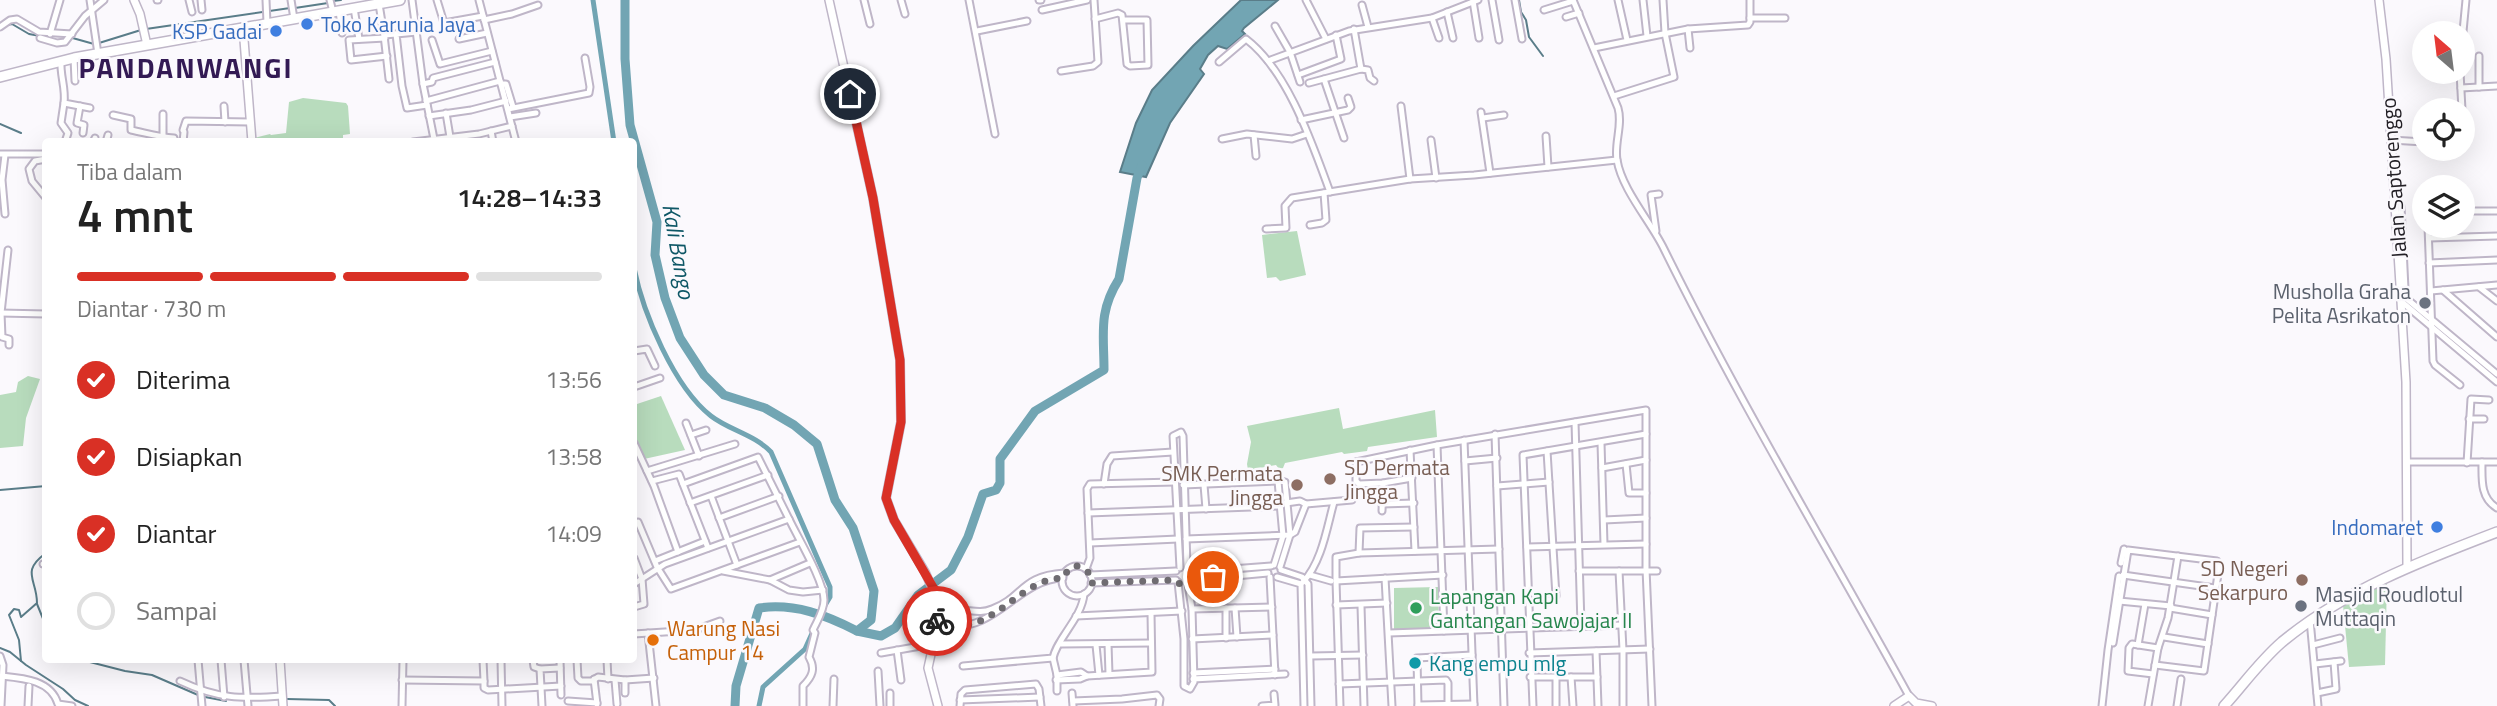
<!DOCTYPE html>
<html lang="id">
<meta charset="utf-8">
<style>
body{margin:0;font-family:"Titillium Web",sans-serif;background:#f6f6f6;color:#222;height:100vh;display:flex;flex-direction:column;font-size:26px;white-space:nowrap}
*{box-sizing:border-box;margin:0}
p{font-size:23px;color:#767676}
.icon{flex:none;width:38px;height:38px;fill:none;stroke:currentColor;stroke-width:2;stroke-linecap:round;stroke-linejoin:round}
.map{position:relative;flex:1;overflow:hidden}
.sheet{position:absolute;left:42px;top:138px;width:595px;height:525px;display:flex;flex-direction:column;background:#fff;border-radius:7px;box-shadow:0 7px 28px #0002}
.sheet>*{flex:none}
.needle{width:46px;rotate:332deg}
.buttons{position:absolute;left:2412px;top:21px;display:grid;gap:14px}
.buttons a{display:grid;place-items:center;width:63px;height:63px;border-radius:50%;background:#fff;box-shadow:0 7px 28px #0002;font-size:35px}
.pin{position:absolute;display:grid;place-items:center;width:60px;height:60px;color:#fff;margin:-30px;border:4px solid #fff;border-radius:50%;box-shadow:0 2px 7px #0007}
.courier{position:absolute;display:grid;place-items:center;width:70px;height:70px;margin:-35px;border:5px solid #d93025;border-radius:50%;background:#fff;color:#222;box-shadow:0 2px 9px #0007}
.head em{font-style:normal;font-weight:600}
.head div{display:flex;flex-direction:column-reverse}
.head{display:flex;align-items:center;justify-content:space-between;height:119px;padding:0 35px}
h1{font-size:46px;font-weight:600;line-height:52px}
.bar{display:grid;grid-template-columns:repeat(4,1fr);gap:10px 7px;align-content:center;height:84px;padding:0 35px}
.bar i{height:9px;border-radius:5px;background:#e0e0e0}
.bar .on{background:#d93025}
.bar p{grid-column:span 4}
ol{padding:0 35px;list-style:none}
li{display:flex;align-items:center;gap:21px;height:77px}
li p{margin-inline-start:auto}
li .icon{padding:7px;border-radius:50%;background:#d93025;color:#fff;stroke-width:4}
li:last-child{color:#767676}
li i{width:38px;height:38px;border:4px solid #e0e0e0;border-radius:50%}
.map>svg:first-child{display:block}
</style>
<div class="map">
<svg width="2497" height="706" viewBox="0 0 2497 706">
<rect width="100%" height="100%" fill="#fbf9fd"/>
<g fill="#b8dcbd">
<polygon points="303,98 346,103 348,106 350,134 343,135 343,142 255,142 254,138 270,134 271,135 286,133 289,102"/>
<polygon points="1297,231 1306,275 1280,281 1276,277 1267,278 1262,235"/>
<polygon points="28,376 40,379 26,418 23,446 0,448 0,395 16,392 18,382"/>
<polygon points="661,396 685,450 644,459 634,440 634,405"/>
<polygon points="1339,408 1343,429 1435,410 1437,437 1368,447 1367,451 1344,454 1342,452 1285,463 1283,468 1279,469 1276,465 1248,470 1247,464 1251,442 1247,426"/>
<polygon points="2387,582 2385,665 2349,667 2343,605"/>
<polygon points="1438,587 1439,628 1394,630 1394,588"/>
</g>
<polygon fill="#72a5b3" stroke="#5a7d89" stroke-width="2" points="1241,0 1278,0 1244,28 1242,31 1245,34 1227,49 1218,46 1208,55 1200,69 1204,74 1170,123 1146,177 1120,172 1136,123 1152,90 1193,46"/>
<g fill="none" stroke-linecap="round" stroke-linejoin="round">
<g stroke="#5a7d89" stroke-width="2">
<polyline points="1519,0 1521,12 1526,20 1529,37 1543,56"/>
<polyline points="333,1 341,0"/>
<polyline points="295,8 328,3"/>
<polyline points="7,25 12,24 29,34 40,36"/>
<polyline points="146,29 290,8"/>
<polyline points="69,37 94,44"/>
<polyline points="99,43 141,30"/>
<polyline points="0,124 21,133"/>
<polyline points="0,490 46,486"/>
<polyline points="37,604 46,626"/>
<polyline points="0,648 10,652 26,665 63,689 75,700 88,706"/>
<polyline points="82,660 125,671 152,675 198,695"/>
<path d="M21,661L19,640L9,615L14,609L19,610L21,617L37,603C37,579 20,572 46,553"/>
<polyline points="205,697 226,701"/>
<polyline points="287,699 329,700 335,706"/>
</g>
<g stroke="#72a5b3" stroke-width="5">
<polyline points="593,0 614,142"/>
<path d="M634,268C643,313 674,387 711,416C729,430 755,435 771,452L830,587V597L824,607"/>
<polyline points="759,706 763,687 805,649 814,629"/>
</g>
<g stroke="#72a5b3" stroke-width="9">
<path d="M625,0V59L630,125L657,222L655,255L665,298L680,338L704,375L724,395L765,408L794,425L817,444L835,500L853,528L874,591L871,620L857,631C826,615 795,603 759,608L736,686L735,706"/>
<path d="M857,631L881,636L895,628L918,595L951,570L968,537L983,494L996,490L1000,483V459L1035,411L1104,370C1104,334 1098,312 1119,279L1137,178L1142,165"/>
</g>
<g stroke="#bfb6c8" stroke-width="9">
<g id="minor">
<polyline points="90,0 98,54"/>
<polyline points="157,0 158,0"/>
<polyline points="189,0 192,12"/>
<polyline points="201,0 202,10"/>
<polyline points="266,0 267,23"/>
<polyline points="291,0 294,19"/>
<polyline points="330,0 333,12"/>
<polyline points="412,0 423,84 434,139"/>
<polyline points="437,0 444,23 483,16"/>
<polyline points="479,0 516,142"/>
<polyline points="864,0 870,24"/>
<polyline points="901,0 905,14"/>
<polyline points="969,0 995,134"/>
<polyline points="1039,0 1041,0"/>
<polyline points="1306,0 1326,39"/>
<polyline points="1492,0 1499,40"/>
<polyline points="1515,0 1522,39"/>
<path d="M1573,0L1618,108C1623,125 1614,143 1617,160C1622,190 1651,222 1664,249C1739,401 1827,547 1909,696"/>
<polyline points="1618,0 1627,40"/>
<polyline points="1643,0 1647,36"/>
<polyline points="1473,1 1479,38"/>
<polyline points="379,4 384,35 396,34"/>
<polyline points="1362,5 1368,27"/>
<polyline points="354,8 359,39"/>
<polyline points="1042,10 1087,0"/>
<polyline points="1544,10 1573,1"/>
<polyline points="339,11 342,33"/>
<polyline points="1447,12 1453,38"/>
<polyline points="1566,17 1579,13"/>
<polyline points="1432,18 1439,38"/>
<polyline points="1750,18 1785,18"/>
<polyline points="1095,19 1118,13 1122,15 1127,64 1130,66 1148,65 1147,20 1124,20"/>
<polyline points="484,20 512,14 538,5"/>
<polyline points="1275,26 1290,52 1300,82"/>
<polyline points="0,27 10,20 17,19 39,32 72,34"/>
<polyline points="1688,29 1690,48"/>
<polyline points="977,31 1027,21"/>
<polyline points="417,32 396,34 402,86 407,108 427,105"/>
<polyline points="50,34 60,0"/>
<polyline points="384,35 389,79"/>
<polyline points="40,38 57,43 65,42 85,16 104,0"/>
<polyline points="385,38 349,40 351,60 387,56"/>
<polyline points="459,39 487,33"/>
<polyline points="432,40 440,64 492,51"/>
<polyline points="2462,42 2466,0"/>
<polyline points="1594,48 1688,29 1748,25 1750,22 1750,0"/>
<polyline points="2479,56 2479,87"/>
<polyline points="74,58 75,81"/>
<path d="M61,61C60,76 66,88 64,103L90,108"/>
<polyline points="1268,61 1349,31 1432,18 1478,0"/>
<path d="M1219,62L1246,39C1288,71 1312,143 1330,192"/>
<polyline points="1361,69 1368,70 1370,78 1374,81"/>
<polyline points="1061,71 1093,66 1098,62 1094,0"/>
<polyline points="2460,72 2462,110"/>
<polyline points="1298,75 1341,59 1336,35"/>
<polyline points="1324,79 1344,138"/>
<polyline points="1309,83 1361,69 1354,29"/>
<polyline points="423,84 432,82 433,78 495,62"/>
<polyline points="501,84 506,84 513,107"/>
<polyline points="2461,88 2497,86"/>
<polyline points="1614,96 1674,77 1665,33 1663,0"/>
<polyline points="426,101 500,81"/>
<polyline points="64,103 61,123 68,133 65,142"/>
<polyline points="80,106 77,123 84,125 83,133"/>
<polyline points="224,106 225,122"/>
<polyline points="1401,106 1410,179"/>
<polyline points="508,109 589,93 590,87 585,58"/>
<polyline points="1481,112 1490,173"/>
<polyline points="446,113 450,137"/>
<path d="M113,115L131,119V130C146,133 159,137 174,138L175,142"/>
<polyline points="429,116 471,110 506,101"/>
<polyline points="510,117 536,113"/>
<polyline points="1483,118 1504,115"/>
<polyline points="1301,120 1348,110 1351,107 1348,98"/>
<polyline points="183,130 186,121 250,122"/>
<polyline points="491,131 493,142"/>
<polyline points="2462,132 2462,138"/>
<polyline points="1254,135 1256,156"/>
<polyline points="1546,136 1548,167"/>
<polyline points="163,138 163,114"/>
<polyline points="1222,139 1247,134 1292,139 1307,134"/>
<polyline points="1431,140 1436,178"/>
<polyline points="2391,140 2424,142"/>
<polyline points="93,142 95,138"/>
<polyline points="106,142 108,135"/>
<polyline points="183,142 184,132"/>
<polyline points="413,142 479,134 512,126"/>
<polyline points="0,154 46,154"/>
<polyline points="5,155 2,180 5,214"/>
<polyline points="46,159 35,161 29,169 32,181 46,198"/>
<polyline points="2462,211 2497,211"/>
<polyline points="1310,225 1322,223 1326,220 1324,193"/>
<polyline points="2428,226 2433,361 2435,365 2460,385"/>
<polyline points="1266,229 1286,228 1285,206 1292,198 1410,179 1474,175 1617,160"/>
<polyline points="1656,231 1651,195 1659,194"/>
<polyline points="2429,238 2497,236"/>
<polyline points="8,250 1,313 2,337 9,339 9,345"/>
<polyline points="2429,263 2497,260"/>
<polyline points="2479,287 2497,301"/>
<polyline points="2443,290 2497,337"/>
<polyline points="2431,291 2497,285"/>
<polyline points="2401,292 2405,289 2401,206"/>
<polyline points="2401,294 2497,374"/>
<polyline points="2402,302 2497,382"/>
<polyline points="0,313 46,314"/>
<polyline points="634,351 647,349 655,366"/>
<polyline points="634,387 660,378"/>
<polyline points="2469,419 2484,419"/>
<polyline points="1575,422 1581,625"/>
<polyline points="686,423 699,456"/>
<polyline points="1495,434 1504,706"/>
<polyline points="691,435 706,430"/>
<polyline points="1464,440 1474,706"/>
<polyline points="634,443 654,486 678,552"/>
<polyline points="1601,443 1604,544"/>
<polyline points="1437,445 1444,631"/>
<polyline points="1410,450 1415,551"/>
<polyline points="1465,461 1497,458"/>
<polyline points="2408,462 2497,462"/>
<path d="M2482,462C2482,479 2480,498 2497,508"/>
<polyline points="2467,463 2471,399 2489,400"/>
<polyline points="1626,464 1629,493 1646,493"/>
<polyline points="1602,468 1646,460"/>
<polyline points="647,471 735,444"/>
<polyline points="1412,478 1383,483 1359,484 1356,481 1356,462 1437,445 1646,410 1646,569 1652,706"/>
<polyline points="652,481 679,474 708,548"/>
<polyline points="683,484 758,457 789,519"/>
<polyline points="1104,484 1107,464 1112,456 1173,452"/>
<polyline points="1183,485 1278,481"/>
<polyline points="1204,485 1206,509"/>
<polyline points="1497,486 1549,482"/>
<polyline points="711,496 737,565 800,542"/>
<polyline points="690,503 768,475"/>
<polyline points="1286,503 1300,501 1306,504 1352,500"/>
<polyline points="1382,504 1414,503"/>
<polyline points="1382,511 1383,483"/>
<polyline points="1088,513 1280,506"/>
<polyline points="719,518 779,496"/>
<polyline points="1604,520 1646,518"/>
<polyline points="638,522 657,567 671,589 737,565"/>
<polyline points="1186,539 1290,535 1295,532 1306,504"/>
<polyline points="1090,543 1178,539"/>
<polyline points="1527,547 1646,544"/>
<polyline points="1359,553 1360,528 1414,527"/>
<polyline points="634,558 642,579 644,604 634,607"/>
<polyline points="655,561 705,541"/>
<polyline points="2121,563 2124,549"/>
<polyline points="43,564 46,564"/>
<polyline points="1274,565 1283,536 1278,481 1281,481"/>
<circle cx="1077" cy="581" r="15"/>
<polyline points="1280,567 1290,535 1285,482 1281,481"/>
<polyline points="1180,568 1173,436 1181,432 1183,436 1187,567"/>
<polyline points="1086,569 1090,558 1087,489 1090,484 1175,482"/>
<polyline points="1281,570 1302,577 1308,584 1311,706"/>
<polyline points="723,571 770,580 810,563"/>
<polyline points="1579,571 1657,571"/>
<polyline points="1619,571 1623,650 1623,706"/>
<polyline points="1192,572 1271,566"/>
<polyline points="1090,575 1176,571"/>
<polyline points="1310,575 1331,581"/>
<polyline points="1443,575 1336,581 1336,557 1359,553 1499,549"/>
<polyline points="2123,575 2215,588"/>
<polyline points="1270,577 1275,675"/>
<polyline points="1277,577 1301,584 1304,706"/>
<polyline points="1385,578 1392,706"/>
<polyline points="770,580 789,590 803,592 823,590"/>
<polyline points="1192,580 1268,573"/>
<polyline points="1336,581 1340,706"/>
<polyline points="1178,582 1184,639 1184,686 1190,689 1194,682 1192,609 1188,584"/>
<path d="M1303,582C1322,562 1327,527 1334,502"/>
<polyline points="1091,583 1176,580"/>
<path d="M634,584L665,564L789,519C798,538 824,581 824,600C824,611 817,621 813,630L815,633L809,657C816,669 812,677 803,686V706"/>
<polyline points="937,599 960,609"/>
<polyline points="1528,601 1552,600 1556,596 1547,451"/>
<polyline points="2119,601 2171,606"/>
<polyline points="1336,605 1387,603"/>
<polyline points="1361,606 1364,706"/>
<polyline points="1226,608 1226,638"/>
<polyline points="1235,608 1237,637"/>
<polyline points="2170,608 2212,615"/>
<polyline points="1192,609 1272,607"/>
<path d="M937,613C945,612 952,610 959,610C971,610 980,614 992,609C1024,597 1020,576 1064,573"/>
<polyline points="1076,616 1182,611"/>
<polyline points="2310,620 2318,706"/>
<path d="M937,627C951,627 967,627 980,621C1010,608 1029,579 1063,578"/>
<polyline points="648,633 656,706"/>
<polyline points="1389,633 1622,625"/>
<polyline points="634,634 695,630 720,621"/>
<polyline points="2164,637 2208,644"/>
<polyline points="1192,639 1273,635"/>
<polyline points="2113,643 2128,550 2217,561 2219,567 2204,671 2155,665"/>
<polyline points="1061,644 1151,643"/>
<polyline points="1108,644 1109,674"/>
<polyline points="1096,645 1099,675"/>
<polyline points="2138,645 2145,604"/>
<polyline points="2313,645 2340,638"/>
<polyline points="897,650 901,680"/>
<polyline points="1596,651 1598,706"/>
<polyline points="881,653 932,644"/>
<polyline points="1529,653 1650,649"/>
<polyline points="0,656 3,665 1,706"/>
<polyline points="1311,656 1363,655"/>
<polyline points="1053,658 1057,675 1057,691"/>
<polyline points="198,660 202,706"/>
<polyline points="221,660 224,697"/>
<polyline points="244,660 248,706"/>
<polyline points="483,660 484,681"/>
<polyline points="501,660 502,706"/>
<polyline points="533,660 534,667 540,669"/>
<polyline points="560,660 561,695"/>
<polyline points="577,660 578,678 581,681 592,681 598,677 625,680 654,678"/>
<polyline points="607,660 608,679"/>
<polyline points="2315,664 2341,661"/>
<path d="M963,666L1053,658C1057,638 1082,618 1084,594"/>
<polyline points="878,671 880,706"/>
<polyline points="1193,673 1275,669"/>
<polyline points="2153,674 2128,671 2129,648 2132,644 2158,648"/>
<path d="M2,676C23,678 51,680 58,704L72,706"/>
<polyline points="1087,676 1152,672 1151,613"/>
<polyline points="1530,677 1597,677"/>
<polyline points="1556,677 1556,706"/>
<polyline points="1571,677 1573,706"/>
<polyline points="594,679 597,704"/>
<polyline points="1193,679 1285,674"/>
<polyline points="402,680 484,681 484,688 488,690 561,686"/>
<polyline points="615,680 617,704"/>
<polyline points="625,680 625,693"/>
<polyline points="1056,680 1080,679 1087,676 1081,672 1057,675"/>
<path d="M180,681C218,699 241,699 282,696"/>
<polyline points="1339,684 1446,680 1448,683 1448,705"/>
<polyline points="1072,693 1073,706"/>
<polyline points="2317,693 2336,689 2334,662"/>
<polyline points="960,700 1040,697"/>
<polyline points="568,701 597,703"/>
<polyline points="1073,701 1122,699 1157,695 1160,699 1159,706"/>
<polyline points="1418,705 1474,704"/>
<polyline points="28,706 29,686"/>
<polyline points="402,706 403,660"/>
<polyline points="542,706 540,669 560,668"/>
<polyline points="833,706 834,679"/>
<polyline points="890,706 890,693"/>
<polyline points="960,706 961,694 965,690 1036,684 1039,689 1041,706"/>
<polyline points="1262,706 1275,705 1274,694"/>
<polyline points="1418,706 1417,658 1472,655"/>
<polyline points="1533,706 1523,455 1646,434"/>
<polyline points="2102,706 2108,650 2119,576"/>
<polyline points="2148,706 2158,648 2168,618 2178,556"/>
<polyline points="2177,706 2181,679"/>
</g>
</g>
<g stroke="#bfb6c8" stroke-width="10">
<g id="tertiary">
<polyline points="134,0 140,14 147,45"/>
<polyline points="829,0 873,198 900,360 901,422 886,498 894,520 925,572 937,599 937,627 928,668 938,706"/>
<polyline points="2379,0 2386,59 2406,382 2407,567"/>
<polyline points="243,27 252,142"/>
<polyline points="280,660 283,706"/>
<polyline points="1894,706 1909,696 1916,703 1932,706"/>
</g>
</g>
<g stroke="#bfb6c8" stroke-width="12">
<g id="primary">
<polyline points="0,77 74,58 400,0"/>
<path d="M2224,706C2243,685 2260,661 2282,642C2345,590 2421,561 2497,532"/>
</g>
</g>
<use href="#minor" stroke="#fff" stroke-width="5"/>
<use href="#tertiary" stroke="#fff" stroke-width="7"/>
<use href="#primary" stroke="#fff" stroke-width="9"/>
</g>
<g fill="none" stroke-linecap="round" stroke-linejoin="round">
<path stroke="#6f6c71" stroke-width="7" stroke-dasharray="0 12.6" d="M937,621V627C951,627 967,627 980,621C1010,608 1029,579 1063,578L1068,570L1077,566L1088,572L1091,583L1175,580L1180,584H1185L1192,580L1213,577"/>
<polyline stroke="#d93025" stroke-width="9" points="850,94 873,198 900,360 901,422 886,498 894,520 934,589 937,599 937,621"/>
</g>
<g fill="#3f7fe0" stroke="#fbf9fd" stroke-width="2.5">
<circle cx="307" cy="24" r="7"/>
<circle cx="276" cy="31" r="7"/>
<circle cx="2437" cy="527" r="7"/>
</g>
<g fill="#6b7280" stroke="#fbf9fd" stroke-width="2.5">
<circle cx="2425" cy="303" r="7"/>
<circle cx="2301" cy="606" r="7"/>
</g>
<g fill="#8d6e63" stroke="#fbf9fd" stroke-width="2.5">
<circle cx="1330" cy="479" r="7"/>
<circle cx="1297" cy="485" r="7"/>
<circle cx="2302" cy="580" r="7"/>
</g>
<circle fill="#2e9e5b" stroke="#fbf9fd" stroke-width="2.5" cx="1416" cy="608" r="7"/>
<circle fill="#e8710a" stroke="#fbf9fd" stroke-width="2.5" cx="653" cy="640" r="7"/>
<circle fill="#0f9aa8" stroke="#fbf9fd" stroke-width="2.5" cx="1415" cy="663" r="7"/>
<g text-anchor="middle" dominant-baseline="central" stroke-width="5" stroke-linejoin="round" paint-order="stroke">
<g font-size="21" fill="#366cbe" stroke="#fbf9fd" text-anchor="end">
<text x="321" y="24" text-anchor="start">Toko Karunia Jaya</text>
<text x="262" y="31">KSP Gadai</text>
<text x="2423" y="527">Indomaret</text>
</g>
<g font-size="21" fill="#232026" stroke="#fbf9fd">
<text transform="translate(2393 178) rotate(-94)">Jalan Saptorenggo</text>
</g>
<g font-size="21" fill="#5b616d" stroke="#fbf9fd" text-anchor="end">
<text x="2411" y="291">Musholla Graha<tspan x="2411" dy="24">Pelita Asrikaton</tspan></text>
<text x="2315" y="594" text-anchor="start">Masjid Roudlotul<tspan x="2315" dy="24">Muttaqin</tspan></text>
</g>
<g font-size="21" fill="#785e54" stroke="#fbf9fd" text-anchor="end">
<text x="1344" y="467" text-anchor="start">SD Permata<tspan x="1344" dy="24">Jingga</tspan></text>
<text x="1283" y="473">SMK Permata<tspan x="1283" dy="24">Jingga</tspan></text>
<text x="2288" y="568">SD Negeri<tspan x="2288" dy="24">Sekarpuro</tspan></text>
</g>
<g font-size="21" fill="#27864d" stroke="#fbf9fd" text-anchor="start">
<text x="1430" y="596">Lapangan Kapi<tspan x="1430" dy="24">Gantangan Sawojajar II</tspan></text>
</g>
<g font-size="21" fill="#c56008" stroke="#fbf9fd" text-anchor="start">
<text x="667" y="628">Warung Nasi<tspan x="667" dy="24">Campur 14</tspan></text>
</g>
<g font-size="21" fill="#0d838f" stroke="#fbf9fd" text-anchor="start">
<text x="1429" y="663">Kang empu mlg</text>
</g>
<g font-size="23" font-style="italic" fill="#0e5766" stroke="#fbf9fd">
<text transform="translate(679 251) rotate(80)">Kali Bango</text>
</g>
<g font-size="28" font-weight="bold" letter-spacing="2" fill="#331a54" stroke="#fbf9fd">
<text x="186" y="67">PANDANWANGI</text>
</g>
</g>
</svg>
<div class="buttons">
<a><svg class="needle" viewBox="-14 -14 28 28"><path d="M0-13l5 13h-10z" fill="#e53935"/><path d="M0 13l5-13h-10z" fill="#767676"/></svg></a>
<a><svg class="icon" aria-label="locate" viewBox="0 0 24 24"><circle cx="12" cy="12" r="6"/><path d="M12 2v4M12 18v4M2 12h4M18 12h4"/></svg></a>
<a><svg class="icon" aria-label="layers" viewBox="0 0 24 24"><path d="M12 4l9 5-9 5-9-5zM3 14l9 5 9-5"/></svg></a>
</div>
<div class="pin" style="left:1213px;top:577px;background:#ea580c"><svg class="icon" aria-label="bag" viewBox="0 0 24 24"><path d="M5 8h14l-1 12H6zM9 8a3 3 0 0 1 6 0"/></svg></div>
<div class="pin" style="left:850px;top:94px;background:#1f2937"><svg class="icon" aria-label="home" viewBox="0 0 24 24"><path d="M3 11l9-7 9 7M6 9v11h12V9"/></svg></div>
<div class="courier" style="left:937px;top:621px"><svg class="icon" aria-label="bike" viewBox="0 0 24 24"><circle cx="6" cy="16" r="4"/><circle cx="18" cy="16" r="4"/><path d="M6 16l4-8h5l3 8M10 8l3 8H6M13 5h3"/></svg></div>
<section class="sheet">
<div class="head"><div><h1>4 mnt</h1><p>Tiba dalam</p></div><em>14:28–14:33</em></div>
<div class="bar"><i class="on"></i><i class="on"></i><i class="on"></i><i></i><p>Diantar · 730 m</p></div>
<ol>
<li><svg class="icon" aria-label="check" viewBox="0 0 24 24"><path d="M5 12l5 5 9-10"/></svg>Diterima<p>13:56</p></li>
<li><svg class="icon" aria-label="check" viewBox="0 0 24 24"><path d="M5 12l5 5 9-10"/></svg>Disiapkan<p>13:58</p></li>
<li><svg class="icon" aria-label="check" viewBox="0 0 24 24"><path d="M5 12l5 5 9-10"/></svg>Diantar<p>14:09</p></li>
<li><i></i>Sampai</li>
</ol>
</section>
</div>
